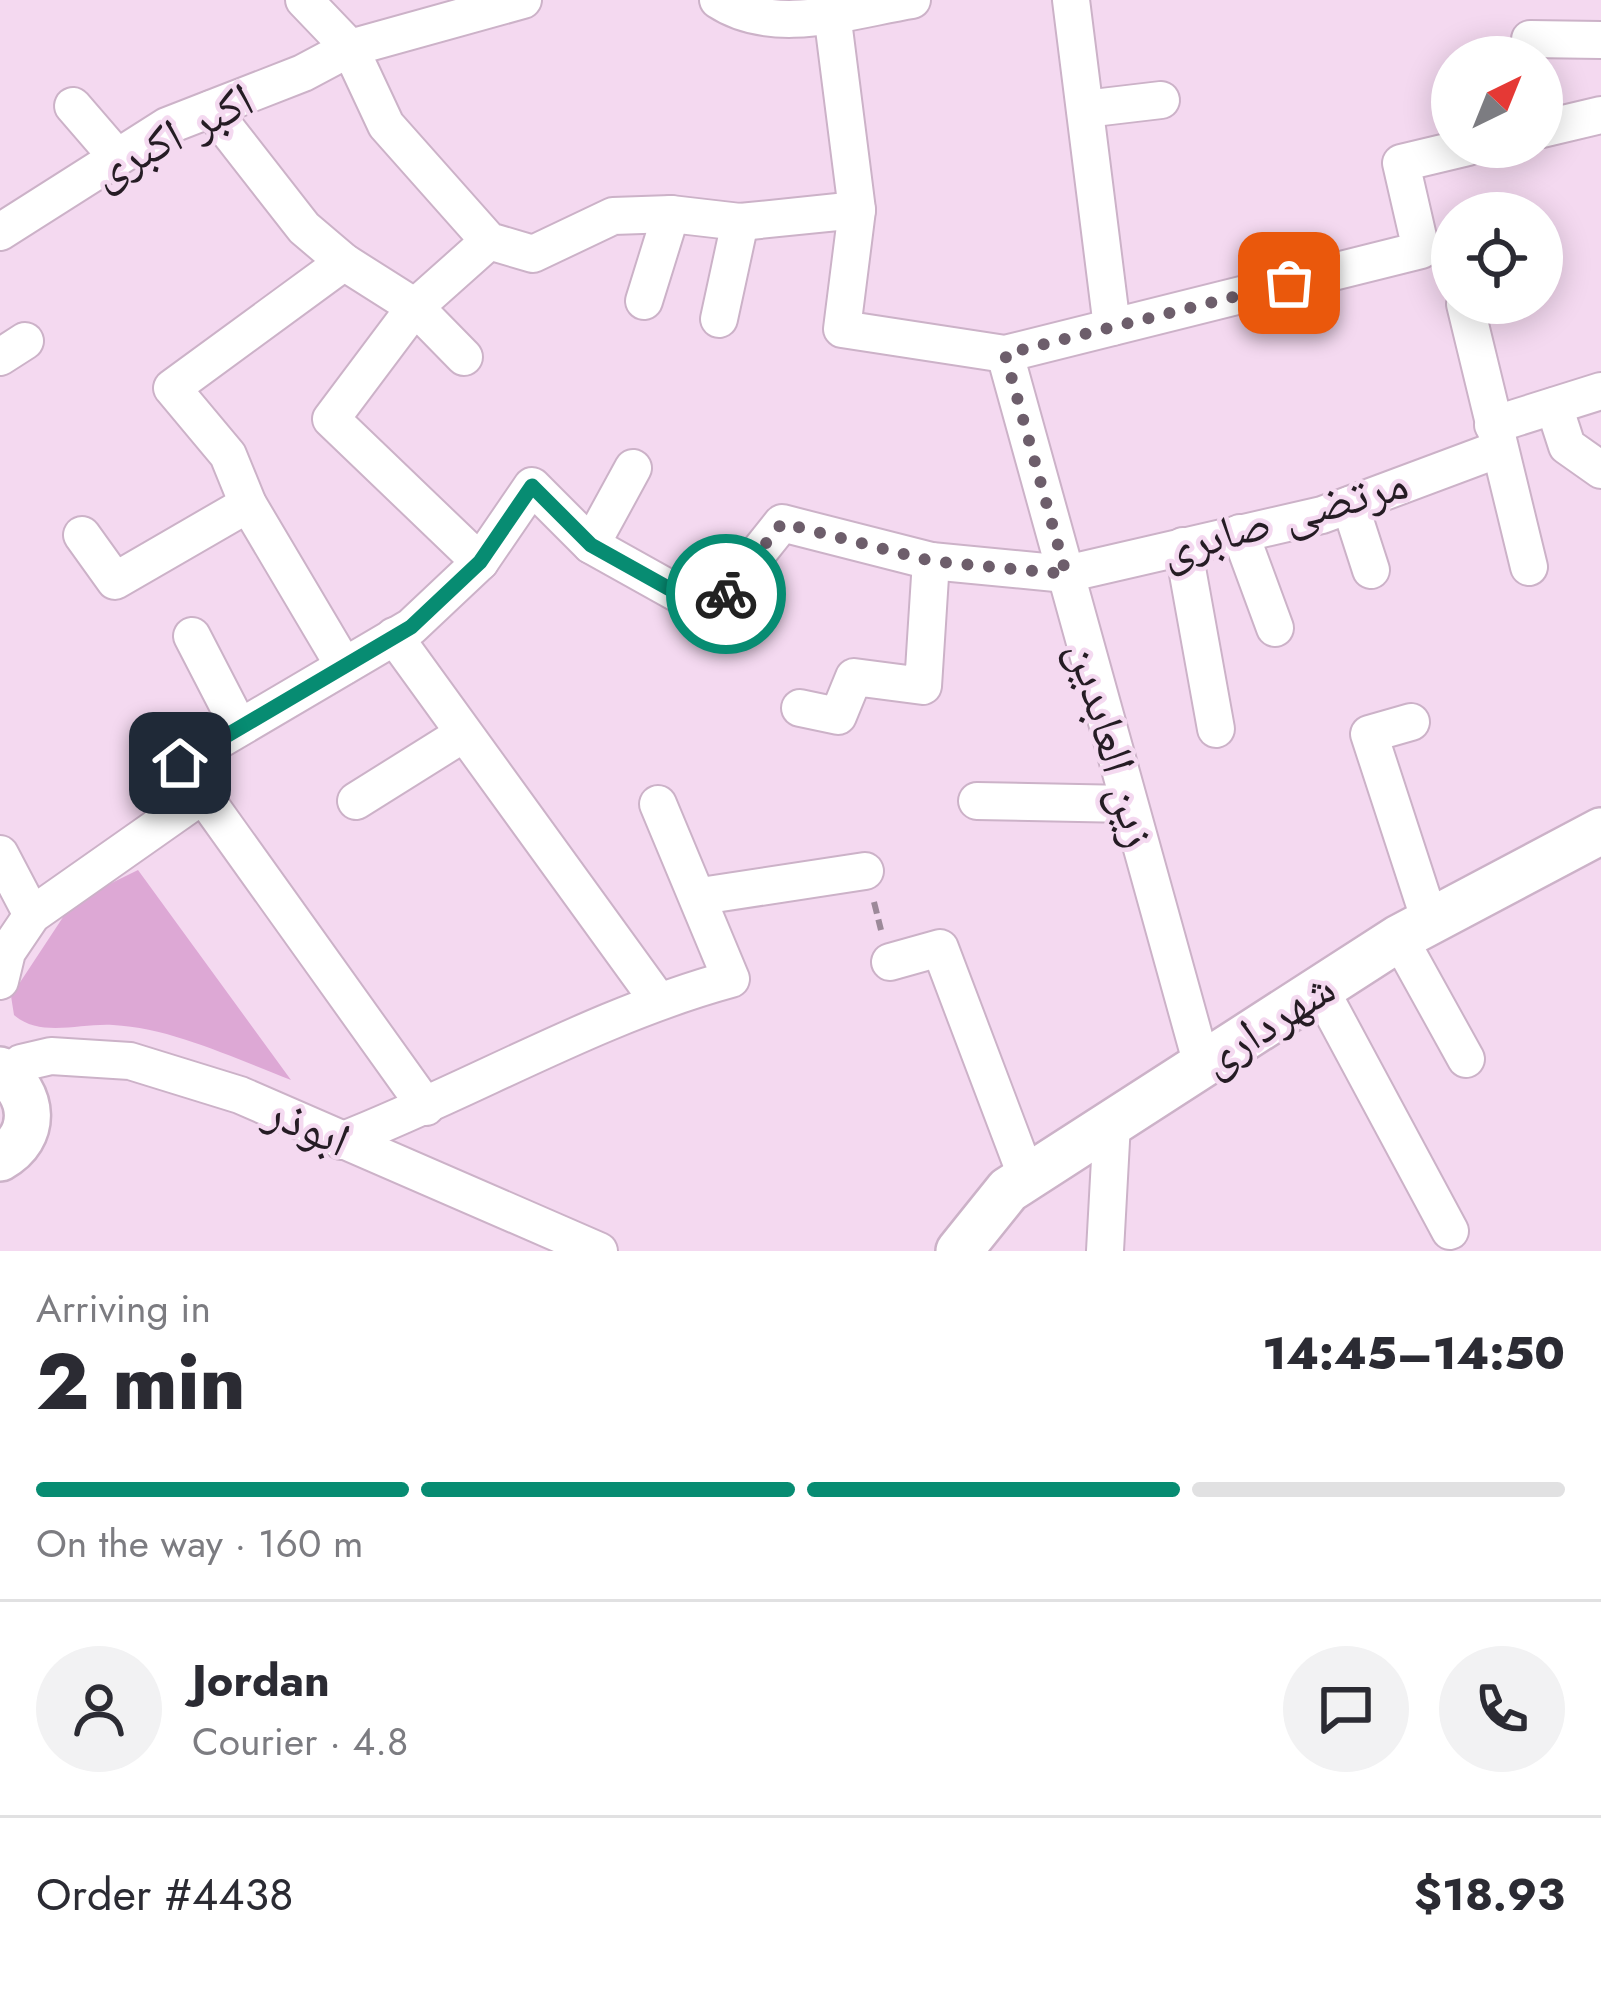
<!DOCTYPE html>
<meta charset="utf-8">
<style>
body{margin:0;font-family:Jost,"Noto Naskh Arabic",sans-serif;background:#f2f2f3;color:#2b2b33;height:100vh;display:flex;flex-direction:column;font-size:45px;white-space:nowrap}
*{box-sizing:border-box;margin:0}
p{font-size:39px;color:#7c7c81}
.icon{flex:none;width:66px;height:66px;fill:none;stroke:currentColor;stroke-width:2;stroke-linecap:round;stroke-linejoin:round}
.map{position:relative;height:1251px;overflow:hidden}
.side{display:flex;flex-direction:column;background:#fff;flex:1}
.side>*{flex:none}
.needle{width:78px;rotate:43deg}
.tools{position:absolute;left:1431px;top:36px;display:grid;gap:24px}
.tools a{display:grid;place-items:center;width:132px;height:132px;border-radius:50%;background:#fff;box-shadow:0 6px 30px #0003;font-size:60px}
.pin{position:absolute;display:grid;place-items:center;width:102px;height:102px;color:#fff;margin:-51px;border-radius:24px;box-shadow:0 6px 18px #0006}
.courier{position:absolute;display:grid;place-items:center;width:120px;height:120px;margin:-60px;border:9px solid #078c72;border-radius:50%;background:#fff;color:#222;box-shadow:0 3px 15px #0007}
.headline em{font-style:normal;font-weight:800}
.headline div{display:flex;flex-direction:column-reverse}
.headline{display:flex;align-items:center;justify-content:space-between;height:204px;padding:0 36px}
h1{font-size:78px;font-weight:800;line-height:90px}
.bar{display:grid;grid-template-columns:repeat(4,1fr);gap:18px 12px;align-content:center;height:144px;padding:0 36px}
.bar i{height:15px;border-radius:9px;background:#e1e1e2}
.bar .selected{background:#078c72}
.bar p{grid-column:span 4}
.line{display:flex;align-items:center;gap:30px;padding:0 36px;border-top:3px solid #e1e1e2}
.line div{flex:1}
.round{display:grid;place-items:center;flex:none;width:126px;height:126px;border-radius:63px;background:#f2f2f3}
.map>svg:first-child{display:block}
</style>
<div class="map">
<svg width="1601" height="1251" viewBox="0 0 1601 1251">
<rect width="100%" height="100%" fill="#f4d9f0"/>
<path fill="#dda8d5" d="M138,870L291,1080C236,1059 172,1028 113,1025C80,1023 40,1038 14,1015L11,996L73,902Z"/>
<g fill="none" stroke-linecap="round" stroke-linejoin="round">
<g stroke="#ccb2c8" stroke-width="40">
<g id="minor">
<polyline points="304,0 350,48 386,125 489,241 533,254 613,216 671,214 740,222 857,210"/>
<path d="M718,0C774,37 850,10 912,0"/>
<polyline points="1071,0 1112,327"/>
<polyline points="832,13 857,210 842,329 1005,354 1421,250 1401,163 1468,147"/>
<polyline points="1530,39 1601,40"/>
<polyline points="73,106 117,157"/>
<polyline points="211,109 304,228 344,262 415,307 464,357"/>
<polyline points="1085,109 1161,100"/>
<polyline points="1542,129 1601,115"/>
<polyline points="0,232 167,126 303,73 350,48 523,0"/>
<polyline points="344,262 172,388 228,455 248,504 344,666"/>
<polyline points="644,301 671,214"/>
<polyline points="1469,303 1465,304 1529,567"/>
<polyline points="719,319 740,222"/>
<polyline points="1005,354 1202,1065"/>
<polyline points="0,357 25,341"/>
<polyline points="1554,406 1567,446 1601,470"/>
<polyline points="1493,425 1601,391"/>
<polyline points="1350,505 1371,570"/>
<polyline points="1240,533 1275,628"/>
<polyline points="82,535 115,581 248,504"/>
<polyline points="591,545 633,468"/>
<polyline points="1183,546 1216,729"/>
<polyline points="480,562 331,419 415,307 489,241"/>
<polyline points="192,636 239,727"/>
<polyline points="394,636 657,999"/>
<polyline points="800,708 838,716 854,677 923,686 931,561"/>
<polyline points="1411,722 1369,734 1430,921"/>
<polyline points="356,801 463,734"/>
<polyline points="977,801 1129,804"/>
<polyline points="0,854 32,915"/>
<polyline points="701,896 865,871"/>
<polyline points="1399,938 1466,1059"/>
<polyline points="890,962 940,948 1027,1178"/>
<polyline points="0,981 7,952 32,915 200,797"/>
<polyline points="1320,989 1450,1231"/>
<polyline points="8,1075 21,1063 51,1056 130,1061 240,1095 599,1251"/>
<polyline points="426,1107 180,763 411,627 480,562 532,486 591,545 711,612 782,523 931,561 1066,574 1322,515 1499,449"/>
<path d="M341,1141C472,1090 595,1016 731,979L658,804"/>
<polyline points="1105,1251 1112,1123"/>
</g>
</g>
<g stroke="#ccb2c8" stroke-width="50">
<g id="major">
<path d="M0,1070C35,1093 38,1137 0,1158"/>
<polyline points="959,1251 1008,1190 1399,938 1601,831"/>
</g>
</g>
<polyline stroke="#9c8999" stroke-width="6" stroke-dasharray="12 6" stroke-linecap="butt" points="874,902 881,930"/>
<use href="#minor" stroke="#fff" stroke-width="36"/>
<use href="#major" stroke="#fff" stroke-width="45"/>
</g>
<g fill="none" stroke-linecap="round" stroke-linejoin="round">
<polyline stroke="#6d5e6b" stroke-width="12" stroke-dasharray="0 21.6" points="726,594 782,523 931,561 1066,574 1005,354 1289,283"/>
<polyline stroke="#078c72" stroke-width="15" points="180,763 411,627 480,562 532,486 591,545 711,612 726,594"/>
</g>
<g text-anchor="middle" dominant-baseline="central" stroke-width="9" stroke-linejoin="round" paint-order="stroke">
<g font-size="48" fill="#251c24" stroke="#f4d9f0">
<text transform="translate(172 135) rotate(-27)">اکبر اکبری</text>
<text transform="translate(1284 516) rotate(-16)">مرتضی صابری</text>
<text transform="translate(1113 744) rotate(74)">زین العابدین</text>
<text transform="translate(1267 1023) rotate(-33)">شهرداری</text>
<text transform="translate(308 1125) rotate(24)">ابوذر</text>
</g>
</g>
</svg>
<div class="tools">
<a><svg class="needle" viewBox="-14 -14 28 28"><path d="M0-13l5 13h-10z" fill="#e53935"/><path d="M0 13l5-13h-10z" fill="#7c7c81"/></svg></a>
<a><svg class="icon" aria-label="locate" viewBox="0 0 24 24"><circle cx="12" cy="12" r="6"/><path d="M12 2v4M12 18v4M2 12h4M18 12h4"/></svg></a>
</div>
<div class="pin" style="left:1289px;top:283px;background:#ea580c"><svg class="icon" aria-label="bag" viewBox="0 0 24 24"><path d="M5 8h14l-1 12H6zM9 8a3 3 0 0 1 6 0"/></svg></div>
<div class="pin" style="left:180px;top:763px;background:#1f2937"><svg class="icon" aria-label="home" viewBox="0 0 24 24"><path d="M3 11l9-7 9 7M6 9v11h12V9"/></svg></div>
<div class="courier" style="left:726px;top:594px"><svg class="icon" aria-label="bike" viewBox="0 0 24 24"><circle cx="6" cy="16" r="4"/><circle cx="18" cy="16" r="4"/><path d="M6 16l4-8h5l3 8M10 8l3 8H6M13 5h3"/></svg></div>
</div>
<section class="side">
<div class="headline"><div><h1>2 min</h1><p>Arriving in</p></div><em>14:45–14:50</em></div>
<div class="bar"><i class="selected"></i><i class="selected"></i><i class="selected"></i><i></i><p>On the way · 160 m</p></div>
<div class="line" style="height:216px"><a class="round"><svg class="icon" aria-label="person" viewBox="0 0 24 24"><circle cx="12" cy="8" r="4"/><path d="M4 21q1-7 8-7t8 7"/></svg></a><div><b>Jordan</b><p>Courier · 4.8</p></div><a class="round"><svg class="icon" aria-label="chat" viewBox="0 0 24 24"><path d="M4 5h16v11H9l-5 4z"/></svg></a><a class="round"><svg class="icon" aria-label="phone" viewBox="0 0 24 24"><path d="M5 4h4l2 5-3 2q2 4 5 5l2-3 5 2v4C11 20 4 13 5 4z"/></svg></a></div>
<div class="line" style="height:156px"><div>Order #4438</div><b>$18.93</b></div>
</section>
